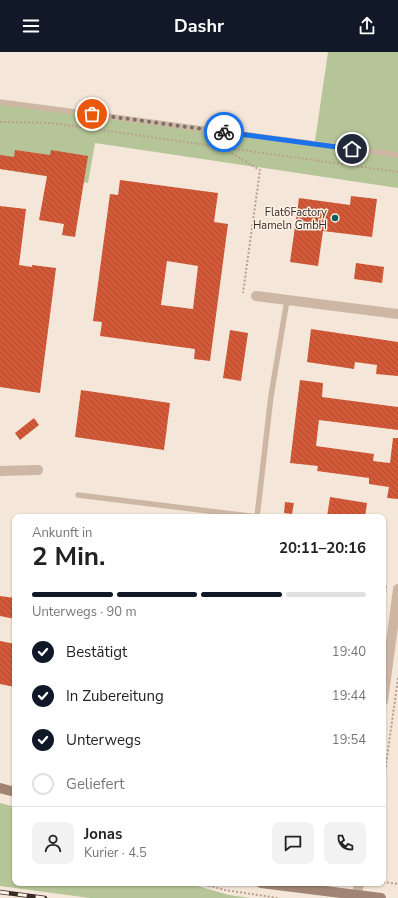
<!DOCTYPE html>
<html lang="de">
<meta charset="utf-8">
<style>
body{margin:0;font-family:"Nunito Sans",sans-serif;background:#f2f2f2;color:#222;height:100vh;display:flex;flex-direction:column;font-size:15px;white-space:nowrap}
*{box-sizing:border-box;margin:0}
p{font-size:13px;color:#767676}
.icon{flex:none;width:22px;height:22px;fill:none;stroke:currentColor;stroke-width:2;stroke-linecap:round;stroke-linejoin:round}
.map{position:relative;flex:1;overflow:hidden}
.panel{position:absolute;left:12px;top:462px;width:374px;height:372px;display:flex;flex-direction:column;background:#fff;border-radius:8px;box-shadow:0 1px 3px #0004}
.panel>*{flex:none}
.pin{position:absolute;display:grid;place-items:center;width:34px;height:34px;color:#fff;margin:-17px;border:2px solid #fff;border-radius:50%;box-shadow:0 1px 4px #0007}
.courier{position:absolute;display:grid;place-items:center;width:40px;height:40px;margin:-20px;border:3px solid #1a73e8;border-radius:50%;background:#fff;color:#222;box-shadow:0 1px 5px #0007}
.head em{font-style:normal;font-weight:700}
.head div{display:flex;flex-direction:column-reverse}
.head{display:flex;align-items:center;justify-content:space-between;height:68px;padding:0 20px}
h1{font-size:26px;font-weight:700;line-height:30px}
.bar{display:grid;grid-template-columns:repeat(4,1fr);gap:6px 4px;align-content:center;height:48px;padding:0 20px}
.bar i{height:5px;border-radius:3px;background:#e0e0e0}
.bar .selected{background:#111827}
.bar p{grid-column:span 4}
.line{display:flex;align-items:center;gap:10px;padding:0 20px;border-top:1px solid #e0e0e0}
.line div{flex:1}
.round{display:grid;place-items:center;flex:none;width:42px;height:42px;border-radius:8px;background:#f2f2f2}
ol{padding:0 20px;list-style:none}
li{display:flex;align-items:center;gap:12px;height:44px}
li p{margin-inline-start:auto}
li .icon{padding:4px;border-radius:50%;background:#111827;color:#fff;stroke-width:4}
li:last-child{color:#767676}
li i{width:22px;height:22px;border:2px solid #e0e0e0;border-radius:50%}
header{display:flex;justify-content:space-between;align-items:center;height:52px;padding:0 20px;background:#111827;color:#fff;font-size:18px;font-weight:700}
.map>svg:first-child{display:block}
</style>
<header><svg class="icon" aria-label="menu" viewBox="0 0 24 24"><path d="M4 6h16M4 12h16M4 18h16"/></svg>Dashr<svg class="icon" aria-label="share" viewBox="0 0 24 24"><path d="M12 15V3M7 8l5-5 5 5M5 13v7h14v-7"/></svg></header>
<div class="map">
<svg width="398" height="846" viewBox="0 0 398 846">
<defs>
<pattern id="building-back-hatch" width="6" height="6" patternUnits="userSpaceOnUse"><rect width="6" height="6" fill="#d35a38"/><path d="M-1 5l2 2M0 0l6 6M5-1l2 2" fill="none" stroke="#ac4b2f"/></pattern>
</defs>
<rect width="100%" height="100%" fill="#f4e7d9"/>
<g fill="#b6c597">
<polygon points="328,0 398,0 398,101 315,89"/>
<polygon points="0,51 398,104 398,136 95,91 88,131 0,117"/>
<polygon points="0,751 15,755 15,831 187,831 229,843 250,846 90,846 0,834"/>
</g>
<g fill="url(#building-back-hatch)" fill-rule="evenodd">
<polygon points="15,98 50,103 51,98 88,104 75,185 62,183 64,172 39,168 47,124 0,117 0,103 14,105"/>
<path d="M120,128L218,141L214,170L228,172L210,309L194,307L195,297L100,284L102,270L93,269L110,142L118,143ZM167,209L198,214L193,257L161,253Z"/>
<polygon points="351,144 377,147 372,185 323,179 318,214 290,210 299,146 350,153"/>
<polygon points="0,154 26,157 19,213 32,215 32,213 56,216 40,341 0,335"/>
<polygon points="356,211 384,215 382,231 354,227"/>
<polygon points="311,277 398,290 398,324 376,322 377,313 355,310 354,317 307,310"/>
<polygon points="230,278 248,281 241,329 223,326"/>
<polygon points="300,328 323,331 322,345 398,355 398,378 319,368 316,394 374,402 373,409 390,411 393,386 398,386 398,447 387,446 389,435 369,432 369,426 317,419 318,414 290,411"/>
<polygon points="81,338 170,351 164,398 75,385"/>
<polygon points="34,366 39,373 20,388 15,381"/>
<polygon points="330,445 367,451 365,465 327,465"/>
<polygon points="285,450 294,451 292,462 284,461"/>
<polygon points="0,544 15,546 15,567 0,564"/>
<polygon points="0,589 15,592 15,635 0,632"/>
</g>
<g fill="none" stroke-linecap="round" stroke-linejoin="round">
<g stroke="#b99f8d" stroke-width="2" stroke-dasharray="2 2" stroke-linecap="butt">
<polyline points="0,70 51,71 398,120"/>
<polyline points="221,95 260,118 243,241"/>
<polyline points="383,531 386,535 383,555"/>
<polyline points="383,735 398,626"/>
<polyline points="383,830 398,832"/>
<polyline points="197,831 225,838 278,846"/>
</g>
<g stroke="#cdb6a3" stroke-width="5.5">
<polyline points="0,50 398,103"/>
<polyline points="78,443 257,465 271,344 287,248"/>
</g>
<g stroke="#cdb6a3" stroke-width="10">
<polyline points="256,244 398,262"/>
<polyline points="0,419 38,418"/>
<polyline points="383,649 398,537"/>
<polyline points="357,843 359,831"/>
</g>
<g stroke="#a18474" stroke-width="10">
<polyline points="0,736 15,740"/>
<polyline points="261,831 381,846"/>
</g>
<g stroke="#382b26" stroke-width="4.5">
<polyline id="rail" points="0,840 45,846"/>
</g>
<use href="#rail" stroke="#fbf1e5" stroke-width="3" stroke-dasharray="9" stroke-linecap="butt"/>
</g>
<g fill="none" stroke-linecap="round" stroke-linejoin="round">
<polyline stroke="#7a6d65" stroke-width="4" stroke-dasharray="0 7.2" points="92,62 224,80"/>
<polyline stroke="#1a73e8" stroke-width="5" points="224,80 352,97"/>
</g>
<circle fill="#175a5e" stroke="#fbf1e5" stroke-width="1.5" cx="335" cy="166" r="4"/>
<g text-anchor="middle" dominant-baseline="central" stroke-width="3" stroke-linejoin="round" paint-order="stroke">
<g font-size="11" fill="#382b26" stroke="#fbf1e5" text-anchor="end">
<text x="327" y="160">Flat6Factory<tspan x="327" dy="13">Hameln GmbH</tspan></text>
</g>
</g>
</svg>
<div class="pin" style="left:92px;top:62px;background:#ea580c"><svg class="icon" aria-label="bag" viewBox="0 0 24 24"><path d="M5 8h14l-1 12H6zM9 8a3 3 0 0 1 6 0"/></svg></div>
<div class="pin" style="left:352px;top:97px;background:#1f2937"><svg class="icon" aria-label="home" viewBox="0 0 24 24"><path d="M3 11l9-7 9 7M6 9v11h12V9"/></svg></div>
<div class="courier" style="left:224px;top:80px"><svg class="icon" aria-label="bike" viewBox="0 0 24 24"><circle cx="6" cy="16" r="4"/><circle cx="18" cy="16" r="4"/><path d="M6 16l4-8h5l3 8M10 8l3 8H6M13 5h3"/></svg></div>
<section class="panel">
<div class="head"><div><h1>2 Min.</h1><p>Ankunft in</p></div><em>20:11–20:16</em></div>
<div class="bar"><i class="selected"></i><i class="selected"></i><i class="selected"></i><i></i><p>Unterwegs · 90 m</p></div>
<ol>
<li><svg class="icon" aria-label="check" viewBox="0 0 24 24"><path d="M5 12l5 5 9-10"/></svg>Bestätigt<p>19:40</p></li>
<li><svg class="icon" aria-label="check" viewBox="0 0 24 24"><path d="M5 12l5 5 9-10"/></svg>In Zubereitung<p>19:44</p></li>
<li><svg class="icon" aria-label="check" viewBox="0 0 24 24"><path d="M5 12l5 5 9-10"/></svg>Unterwegs<p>19:54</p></li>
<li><i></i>Geliefert</li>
</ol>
<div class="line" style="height:72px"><a class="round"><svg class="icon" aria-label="person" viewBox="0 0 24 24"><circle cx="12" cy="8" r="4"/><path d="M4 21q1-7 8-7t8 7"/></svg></a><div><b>Jonas</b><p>Kurier · 4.5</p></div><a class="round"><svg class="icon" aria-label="chat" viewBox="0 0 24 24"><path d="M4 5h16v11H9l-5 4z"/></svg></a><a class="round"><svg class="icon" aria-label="phone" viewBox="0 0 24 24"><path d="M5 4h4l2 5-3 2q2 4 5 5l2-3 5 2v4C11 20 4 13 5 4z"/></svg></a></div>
</section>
</div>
